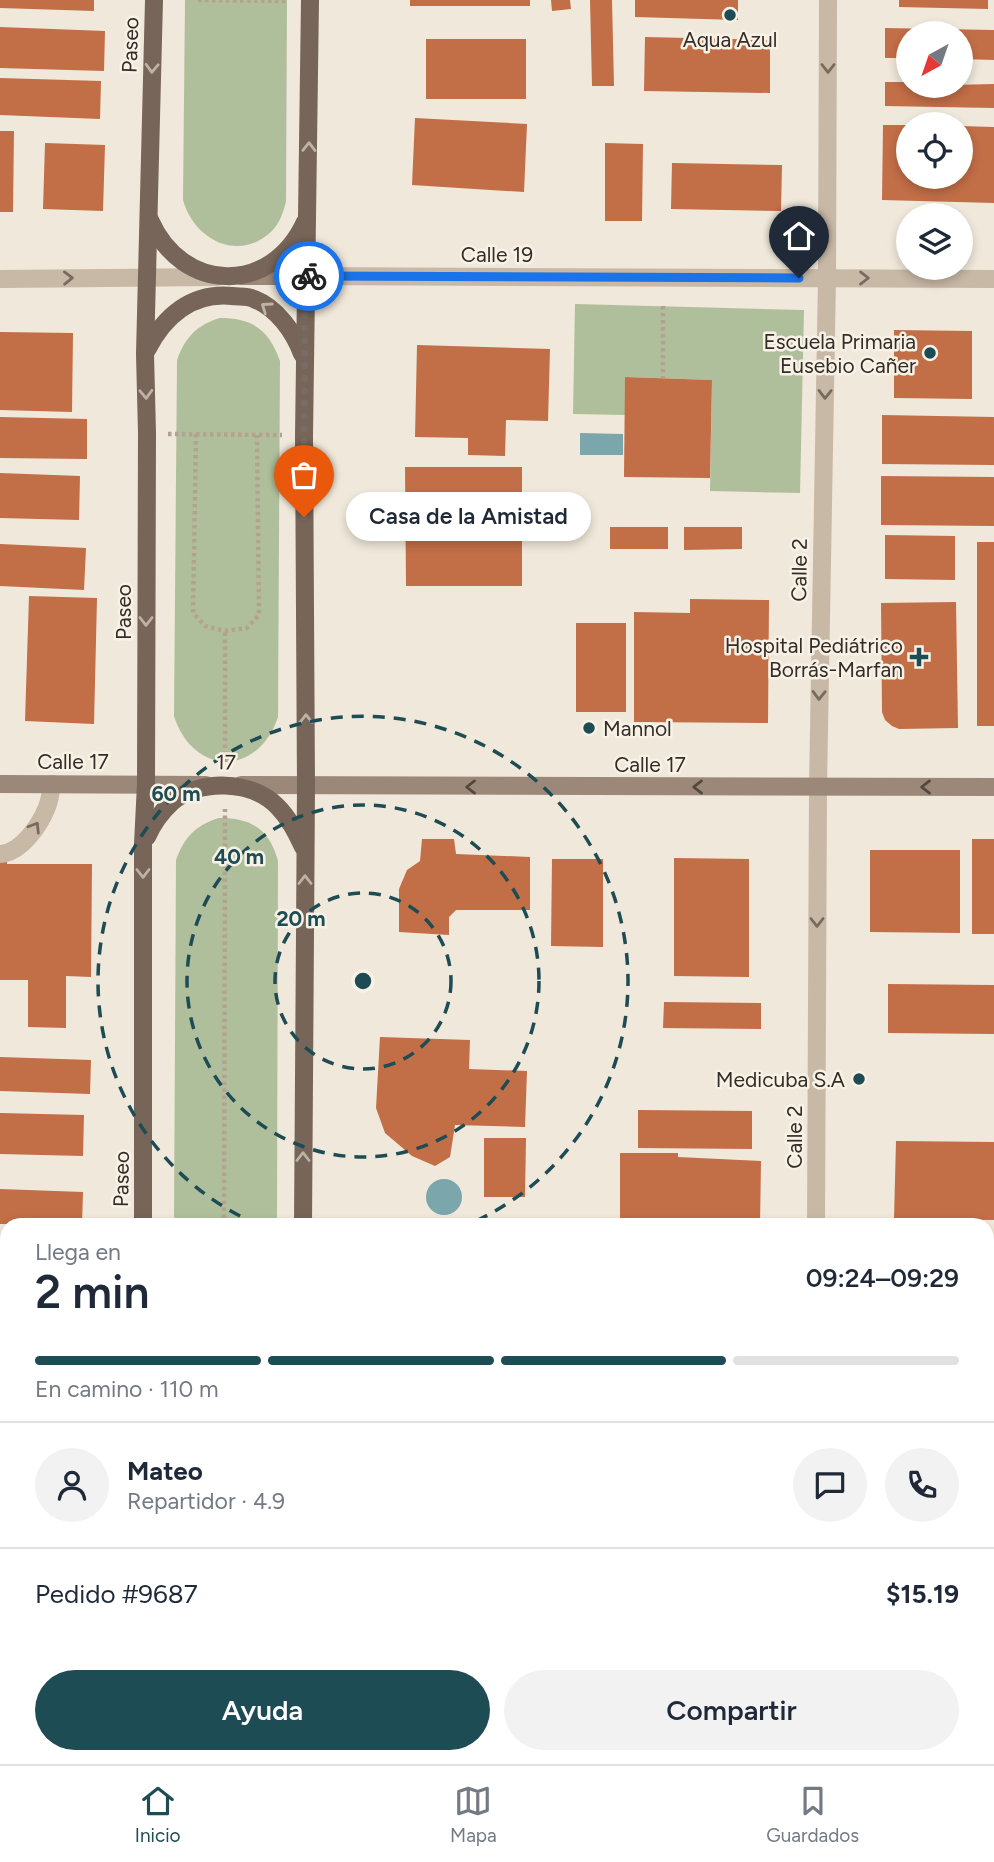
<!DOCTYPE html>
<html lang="es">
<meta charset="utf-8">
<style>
body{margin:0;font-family:Figtree,sans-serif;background:#f2f2f3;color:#1f2937;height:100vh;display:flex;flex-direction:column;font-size:26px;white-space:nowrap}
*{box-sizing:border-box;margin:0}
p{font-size:23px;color:#747a83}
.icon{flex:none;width:38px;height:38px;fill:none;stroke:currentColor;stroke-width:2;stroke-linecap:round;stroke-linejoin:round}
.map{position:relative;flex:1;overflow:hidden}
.sheet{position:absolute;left:0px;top:1218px;width:994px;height:546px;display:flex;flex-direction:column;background:#fff;border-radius:21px 21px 0 0;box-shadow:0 4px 10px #0003}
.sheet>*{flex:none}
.needle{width:46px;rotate:220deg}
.buttons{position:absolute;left:896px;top:21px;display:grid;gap:14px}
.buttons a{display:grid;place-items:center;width:77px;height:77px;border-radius:50%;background:#fff;box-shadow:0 4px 10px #0003;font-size:35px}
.pin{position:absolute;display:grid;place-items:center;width:60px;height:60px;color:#fff;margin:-72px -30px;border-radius:50% 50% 50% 0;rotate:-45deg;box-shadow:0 0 7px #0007}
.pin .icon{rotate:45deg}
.courier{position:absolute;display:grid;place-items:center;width:70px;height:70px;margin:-35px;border:5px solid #1a73e8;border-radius:50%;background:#fff;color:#222;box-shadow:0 2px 9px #0007}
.bubble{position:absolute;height:49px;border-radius:24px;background:#fff;box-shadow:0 4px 10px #0003;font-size:23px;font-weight:600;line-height:49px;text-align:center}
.headline em{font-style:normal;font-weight:600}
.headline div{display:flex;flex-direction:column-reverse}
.headline{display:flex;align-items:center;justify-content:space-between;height:119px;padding:0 35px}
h1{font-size:46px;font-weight:600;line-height:52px}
.bar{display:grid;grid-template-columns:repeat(4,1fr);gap:10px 7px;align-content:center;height:84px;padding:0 35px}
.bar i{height:9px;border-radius:5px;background:#e0e1e3}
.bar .current{background:#1e4c54}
.bar p{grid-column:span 4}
.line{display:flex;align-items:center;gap:18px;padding:0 35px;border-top:2px solid #e0e1e3}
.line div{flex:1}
.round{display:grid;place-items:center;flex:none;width:74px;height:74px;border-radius:37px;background:#f2f2f3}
.action{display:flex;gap:14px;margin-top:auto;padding:14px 35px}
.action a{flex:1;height:80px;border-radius:42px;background:#1e4c54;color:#fff;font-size:28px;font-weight:600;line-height:80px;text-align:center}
.action a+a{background:#f2f2f3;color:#1f2937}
.tab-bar{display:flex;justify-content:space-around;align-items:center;height:98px;border-top:2px solid #e0e1e3;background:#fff;font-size:19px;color:#747a83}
.tab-bar a{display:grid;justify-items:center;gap:4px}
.tab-bar .current{color:#1e4c54}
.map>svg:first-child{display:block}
</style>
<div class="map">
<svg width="994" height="1764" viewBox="0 0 994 1764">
<rect width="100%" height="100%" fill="#f0e8da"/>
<g fill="#b0bf9b">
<path d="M185,0H287L286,202C283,212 280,223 272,231C239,263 194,240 183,200Z"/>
<polygon points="575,304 804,310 800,493 710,491 712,380 626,377 625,415 573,414"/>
<path d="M220,318C253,318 269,330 280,361L278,717C258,777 193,776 174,716L177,360C185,337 197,325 220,318Z"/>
<path d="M219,818C252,818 269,829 278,861L277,1217L274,1225H176L174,1216L176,860C184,837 196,825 219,818Z"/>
<polygon points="178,1757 257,1757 250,1764 186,1764"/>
</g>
<g fill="#7aa6ac">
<polygon points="580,433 623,434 623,455 580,455"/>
<circle cx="444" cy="1197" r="18"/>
</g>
<g fill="#c26e47">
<polygon points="0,0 94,0 94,11 0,8"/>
<rect x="410" y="0" width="120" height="6"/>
<polygon points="551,0 570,0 571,9 552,11"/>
<polygon points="590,0 612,0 614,86 592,86"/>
<polygon points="635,0 738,0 738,20 635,17"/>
<polygon points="899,0 988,0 988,9 899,7"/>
<polygon points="0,27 105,31 104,71 0,68"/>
<polygon points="885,28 994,30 994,60 961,59 961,33 908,33 908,58 885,58"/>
<polygon points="645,37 770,40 770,93 644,91"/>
<rect x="426" y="39" width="100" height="60"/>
<polygon points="0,78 101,81 100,119 0,115"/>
<polygon points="885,82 908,82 908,86 994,84 994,108 885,106"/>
<polygon points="415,118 527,124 524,192 412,185"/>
<polygon points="883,125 908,125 908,177 961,177 961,126 994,127 994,203 882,200"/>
<polygon points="0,131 14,131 13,212 0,212"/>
<polygon points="45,143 105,145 103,211 43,209"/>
<polygon points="605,143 643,144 642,221 605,221"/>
<polygon points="672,163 782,165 781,211 671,209"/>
<polygon points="894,330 972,331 972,399 894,398"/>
<polygon points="0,332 73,333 72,412 0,410"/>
<polygon points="417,345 550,349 548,421 506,420 505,456 468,455 468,438 415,437"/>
<polygon points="625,377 712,380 710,478 624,477"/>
<polygon points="882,415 994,417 994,465 882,464"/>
<polygon points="0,417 87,419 87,459 0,458"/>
<polygon points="405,467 522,467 522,586 406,586"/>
<polygon points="0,473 80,476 79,520 0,518"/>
<polygon points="881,476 994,477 994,526 881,525"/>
<rect x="610" y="527" width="58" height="22"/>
<polygon points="684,527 742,527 742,549 684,550"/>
<polygon points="885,535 955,536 955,580 885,579"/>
<rect x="977" y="542" width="17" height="184"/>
<polygon points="0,544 86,548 84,590 0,586"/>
<polygon points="29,596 97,598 94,724 25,721"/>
<polygon points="690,599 769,600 768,723 634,722 634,612 690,613"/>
<polygon points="956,602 958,728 899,729 892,726 885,720 882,712 881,603"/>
<rect x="576" y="623" width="50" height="89"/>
<polygon points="422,839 454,839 456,854 530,857 530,910 456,910 449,917 449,935 399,932 399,889 407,870 420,861"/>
<rect x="972" y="839" width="22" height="95"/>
<polygon points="0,847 6,847 7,864 92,864 91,977 66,976 66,1028 28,1027 28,980 0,980"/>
<polygon points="870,850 960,850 960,933 870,932"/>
<polygon points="674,858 749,859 749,977 674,976"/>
<polygon points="552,859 603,859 603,947 551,946"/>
<polygon points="888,984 994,985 994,1034 888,1033"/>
<polygon points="664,1002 761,1003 761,1029 663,1028"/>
<polygon points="380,1037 470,1040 469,1069 527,1071 525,1127 455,1125 450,1157 435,1166 412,1156 385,1133 376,1108"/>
<polygon points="0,1057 91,1060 90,1094 0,1091"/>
<polygon points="638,1110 752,1111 752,1149 638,1148"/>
<polygon points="0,1113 84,1115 83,1156 0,1154"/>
<polygon points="484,1138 526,1138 525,1197 484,1197"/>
<polygon points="896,1141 994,1142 994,1220 894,1219"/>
<polygon points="620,1153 678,1153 678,1157 761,1161 760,1225 620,1225"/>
<polygon points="0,1189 83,1192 82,1225 0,1224"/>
<rect x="0" y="1345" width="7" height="78"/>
<polygon points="987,1356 994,1357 994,1429 987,1429"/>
<rect x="0" y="1437" width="7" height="46"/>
<rect x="0" y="1500" width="7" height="43"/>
<rect x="987" y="1510" width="7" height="38"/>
<rect x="987" y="1568" width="7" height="153"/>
<polygon points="0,1625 4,1625 2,1679 0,1679"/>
</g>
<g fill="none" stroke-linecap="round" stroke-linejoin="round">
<g stroke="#b4a291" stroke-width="4.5" stroke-dasharray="3.5 3.5" stroke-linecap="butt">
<polyline points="198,0 288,1"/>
<polyline points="663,306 663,378"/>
<polyline points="168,434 282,435"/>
<polyline points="196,434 193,613 205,626 225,631 247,628 259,615 257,435"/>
<polyline points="225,762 225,631"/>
<polyline points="224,1225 225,809"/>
<polyline points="223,1764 223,1757"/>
</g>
<path stroke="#c8b8a6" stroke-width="18" d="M0,854C21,853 40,825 47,807C50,800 51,791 52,784"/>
<g stroke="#c8b8a6" stroke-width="18">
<polyline points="305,276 994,279"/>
<polyline points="0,279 217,277"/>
<polyline points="816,1225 818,787 827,278 828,0"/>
<polyline points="0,1302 7,1302"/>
<polyline points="987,1304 994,1304"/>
<polyline points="820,1757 820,1764"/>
</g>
<g stroke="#9b8878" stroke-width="18">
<polyline points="241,276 305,276"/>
<polyline points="0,784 206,785"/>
<polyline points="241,785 994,787"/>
</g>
<g stroke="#766558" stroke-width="18">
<path d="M150,220C182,293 271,296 305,222"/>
<path d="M147,350C164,316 192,292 232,296C239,297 248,296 254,299C277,308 294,332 302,354"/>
<path d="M147,837C153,823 160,813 172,802C200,779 251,780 277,806C289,818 296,832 303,847"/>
<polyline points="143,1225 143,844 146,784 147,433 145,354 154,0"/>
<polyline points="303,1225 306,787 304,436 310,0"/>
<polyline points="155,1757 160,1764"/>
<polyline points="137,1764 137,1757"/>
<polyline points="279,1764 286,1757"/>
<polyline points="300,1764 300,1757"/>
</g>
</g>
<defs><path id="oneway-chevron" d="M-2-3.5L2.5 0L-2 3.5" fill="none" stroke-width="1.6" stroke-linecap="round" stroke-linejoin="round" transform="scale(1.75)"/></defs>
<g stroke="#beb2a6">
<use href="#oneway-chevron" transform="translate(152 68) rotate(92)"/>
<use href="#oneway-chevron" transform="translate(309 147) rotate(-89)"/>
<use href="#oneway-chevron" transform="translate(266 307) rotate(-145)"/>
<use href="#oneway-chevron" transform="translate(146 394) rotate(88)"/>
<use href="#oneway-chevron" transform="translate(146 621) rotate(90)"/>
<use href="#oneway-chevron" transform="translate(306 719) rotate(-90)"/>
<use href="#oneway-chevron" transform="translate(143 873) rotate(90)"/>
<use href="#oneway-chevron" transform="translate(305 880) rotate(-90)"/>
<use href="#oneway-chevron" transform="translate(303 1157) rotate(-90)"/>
</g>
<g stroke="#776b60">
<use href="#oneway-chevron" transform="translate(828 68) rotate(90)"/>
<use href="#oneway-chevron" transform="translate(68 278) rotate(-1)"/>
<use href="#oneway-chevron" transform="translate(864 278)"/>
<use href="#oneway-chevron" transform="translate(825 394) rotate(91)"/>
<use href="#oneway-chevron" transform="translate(819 695) rotate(91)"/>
<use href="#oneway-chevron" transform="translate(35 827) rotate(-58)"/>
<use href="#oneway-chevron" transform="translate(817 922) rotate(90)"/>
</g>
<g stroke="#53483f">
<use href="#oneway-chevron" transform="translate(471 787) rotate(-180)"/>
<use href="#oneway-chevron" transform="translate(698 787) rotate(-180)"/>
<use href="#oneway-chevron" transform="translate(926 787) rotate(180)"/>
</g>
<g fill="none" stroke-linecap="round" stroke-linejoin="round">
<polyline stroke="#766e66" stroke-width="7" stroke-dasharray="0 12.6" points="304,517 305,276 309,276"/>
<polyline stroke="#1a73e8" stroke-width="9" points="309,276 799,278"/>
</g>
<g fill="none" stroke="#1e4c54" stroke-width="3.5" stroke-dasharray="12 9">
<circle cx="363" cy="981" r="88"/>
<circle cx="363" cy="981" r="176"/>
<path d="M259 1225A265 265 0 1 1 467 1225"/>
</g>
<g fill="#1e4c54" stroke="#f8f1e6" stroke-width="2.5">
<circle cx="730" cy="15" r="7"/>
<circle cx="930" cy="353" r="7"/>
<path d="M915.5 646.5h7v7h7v7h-7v7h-7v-7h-7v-7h7z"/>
<circle cx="589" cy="728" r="7"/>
<circle cx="859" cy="1079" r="7"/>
</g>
<g text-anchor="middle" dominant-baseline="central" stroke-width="5" stroke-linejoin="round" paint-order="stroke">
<g font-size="21" fill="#342c27" stroke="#f8f1e6" text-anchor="end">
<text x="730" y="39" text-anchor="middle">Aqua Azul</text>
<text x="916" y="341">Escuela Primaria<tspan x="916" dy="24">Eusebio Cañer</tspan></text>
<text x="903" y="645">Hospital Pediátrico<tspan x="903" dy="24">Borrás-Marfan</tspan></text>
<text x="603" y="728" text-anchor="start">Mannol</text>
<text x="845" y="1079">Medicuba S.A</text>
</g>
<g font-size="21" fill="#342c27" stroke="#f8f1e6">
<text transform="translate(130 45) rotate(-88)">Paseo</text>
<text x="497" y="254">Calle 19</text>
<text transform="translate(799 570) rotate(-89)">Calle 2</text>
<text transform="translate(123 612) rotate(-90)">Paseo</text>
<text x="73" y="761">Calle 17</text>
<text transform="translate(226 762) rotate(1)">17</text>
<text x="650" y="764">Calle 17</text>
<text transform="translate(794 1137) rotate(-90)">Calle 2</text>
<text transform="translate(121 1179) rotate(-89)">Paseo</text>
</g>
</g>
<circle cx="363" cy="981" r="10" fill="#1e4c54" stroke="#f8f1e6" stroke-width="3.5"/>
<g font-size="21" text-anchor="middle" font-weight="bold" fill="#1e4c54" stroke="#f8f1e6" stroke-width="5" stroke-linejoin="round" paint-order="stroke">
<text x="176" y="801">60 m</text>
<text x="239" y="864">40 m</text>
<text x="301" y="926">20 m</text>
</g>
</svg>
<div class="buttons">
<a><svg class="needle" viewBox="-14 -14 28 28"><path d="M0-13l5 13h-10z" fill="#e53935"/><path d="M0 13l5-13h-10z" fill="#747a83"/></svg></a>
<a><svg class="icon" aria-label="locate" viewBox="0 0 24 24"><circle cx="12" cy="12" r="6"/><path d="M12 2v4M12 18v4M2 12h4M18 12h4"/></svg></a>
<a><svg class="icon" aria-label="layers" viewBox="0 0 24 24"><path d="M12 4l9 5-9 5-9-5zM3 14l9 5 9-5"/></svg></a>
</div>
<div class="pin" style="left:304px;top:517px;background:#ea580c"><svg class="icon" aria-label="bag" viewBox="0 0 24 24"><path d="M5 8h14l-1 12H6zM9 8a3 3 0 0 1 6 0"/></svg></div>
<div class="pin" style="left:799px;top:278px;background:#1f2937"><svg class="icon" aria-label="home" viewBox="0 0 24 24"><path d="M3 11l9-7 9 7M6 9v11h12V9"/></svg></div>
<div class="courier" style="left:309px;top:276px"><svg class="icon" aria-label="bike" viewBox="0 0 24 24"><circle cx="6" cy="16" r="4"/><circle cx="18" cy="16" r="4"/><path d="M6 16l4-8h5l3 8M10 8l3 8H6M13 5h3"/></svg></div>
<div class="bubble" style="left:346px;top:492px;width:245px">Casa de la Amistad</div>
<section class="sheet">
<div class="headline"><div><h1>2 min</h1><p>Llega en</p></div><em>09:24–09:29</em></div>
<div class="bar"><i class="current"></i><i class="current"></i><i class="current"></i><i></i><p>En camino · 110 m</p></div>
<div class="line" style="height:126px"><a class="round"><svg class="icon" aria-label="person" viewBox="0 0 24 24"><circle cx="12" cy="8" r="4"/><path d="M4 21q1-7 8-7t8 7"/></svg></a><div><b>Mateo</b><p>Repartidor · 4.9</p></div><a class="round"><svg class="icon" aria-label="chat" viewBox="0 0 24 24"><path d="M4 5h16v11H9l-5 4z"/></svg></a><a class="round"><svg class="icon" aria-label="phone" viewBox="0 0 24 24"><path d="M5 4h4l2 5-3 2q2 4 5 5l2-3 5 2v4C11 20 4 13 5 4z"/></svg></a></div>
<div class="line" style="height:91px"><div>Pedido #9687</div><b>$15.19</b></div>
<div class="action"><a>Ayuda</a><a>Compartir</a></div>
</section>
</div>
<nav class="tab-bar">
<a class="current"><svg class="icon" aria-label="home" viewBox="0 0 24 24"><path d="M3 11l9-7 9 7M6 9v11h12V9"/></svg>Inicio</a>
<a><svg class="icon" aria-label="map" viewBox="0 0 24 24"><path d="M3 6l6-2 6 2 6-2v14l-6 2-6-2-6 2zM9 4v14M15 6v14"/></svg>Mapa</a>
<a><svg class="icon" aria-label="saved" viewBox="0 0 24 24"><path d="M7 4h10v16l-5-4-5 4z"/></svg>Guardados</a>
</nav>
